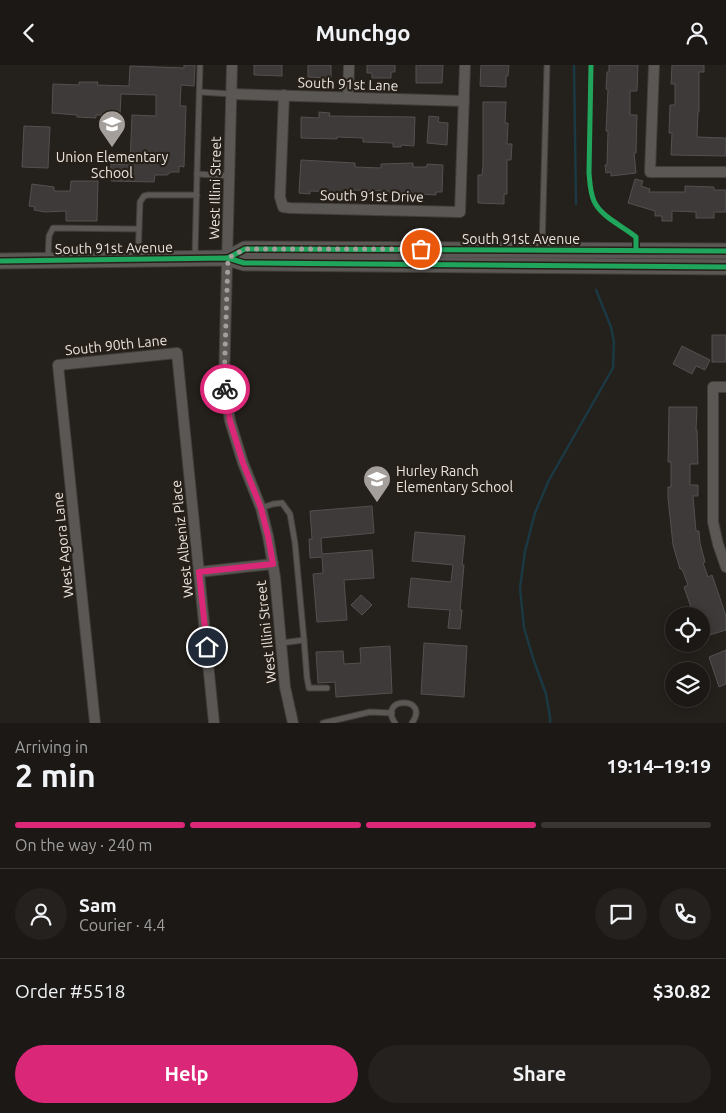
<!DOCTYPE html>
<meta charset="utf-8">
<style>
body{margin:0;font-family:Ubuntu,sans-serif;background:#24211e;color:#f1f3f6;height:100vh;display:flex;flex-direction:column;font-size:19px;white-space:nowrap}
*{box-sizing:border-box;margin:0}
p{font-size:16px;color:#a0a0a0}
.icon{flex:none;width:28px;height:28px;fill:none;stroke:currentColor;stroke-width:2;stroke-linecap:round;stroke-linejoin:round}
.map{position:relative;height:658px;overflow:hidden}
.panel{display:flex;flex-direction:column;background:#1b1815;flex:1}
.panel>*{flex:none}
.controls{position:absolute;left:665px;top:542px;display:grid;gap:10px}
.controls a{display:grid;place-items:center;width:45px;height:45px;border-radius:50%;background:#1b1815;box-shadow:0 2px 12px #0003,0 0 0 1px #393734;font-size:25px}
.pin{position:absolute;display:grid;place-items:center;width:42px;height:42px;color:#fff;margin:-21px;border:2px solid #fff;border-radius:50%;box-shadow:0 1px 5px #0007}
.courier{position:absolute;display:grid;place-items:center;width:50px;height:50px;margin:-25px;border:4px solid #db2777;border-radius:50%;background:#fff;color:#222;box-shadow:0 1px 6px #0007}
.summary em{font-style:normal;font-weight:700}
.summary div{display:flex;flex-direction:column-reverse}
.summary{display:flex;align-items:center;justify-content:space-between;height:85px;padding:0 15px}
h1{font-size:32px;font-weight:700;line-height:38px}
.bar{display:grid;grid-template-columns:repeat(4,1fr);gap:8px 5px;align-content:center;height:60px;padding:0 15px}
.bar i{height:6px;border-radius:4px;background:#393734}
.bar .selected{background:#db2777}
.bar p{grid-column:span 4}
.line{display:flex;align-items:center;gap:12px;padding:0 15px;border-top:1px solid #393734}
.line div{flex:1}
.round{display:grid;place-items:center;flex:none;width:52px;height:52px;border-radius:26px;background:#24211e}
.button{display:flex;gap:10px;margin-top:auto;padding:10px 15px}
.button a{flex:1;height:58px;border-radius:30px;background:#db2777;color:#fff;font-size:20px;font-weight:700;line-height:58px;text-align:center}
.button a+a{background:#24211e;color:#f1f3f6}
header{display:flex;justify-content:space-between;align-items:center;height:65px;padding:0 15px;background:#1b1815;font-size:22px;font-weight:700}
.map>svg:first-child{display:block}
</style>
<header><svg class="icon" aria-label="back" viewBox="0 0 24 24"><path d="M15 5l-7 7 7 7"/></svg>Munchgo<svg class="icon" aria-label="person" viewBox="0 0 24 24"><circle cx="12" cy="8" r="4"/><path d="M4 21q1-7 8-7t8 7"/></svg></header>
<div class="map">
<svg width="726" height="658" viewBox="0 0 726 658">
<rect width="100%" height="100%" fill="#24201c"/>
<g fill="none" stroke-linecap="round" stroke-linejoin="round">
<g stroke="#1a3943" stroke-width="2.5">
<polyline points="574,0 576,139"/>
<polyline points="550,658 550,652 546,629 534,596 524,563 520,523 525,486 535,448 549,415 613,303 614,277 611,262 596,225"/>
</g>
</g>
<g fill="#3e3a3a" stroke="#545050">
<polygon points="184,0 195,0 194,21 181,20 180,41 186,41 184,102 179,101 179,107 171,107 167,110 155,110 154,117 111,116 111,99 130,100 132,50 156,51 156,30 121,29 120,50 96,50 96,53 77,52 77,50 52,48 53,19 79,20 79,17 98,17 97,20 129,21 130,1 184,3"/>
<polygon points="254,0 282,0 282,11 254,10"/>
<polygon points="308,0 331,0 331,13 308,12"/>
<polygon points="367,0 395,0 395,7 391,7 391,13 372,13 372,8 367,8"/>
<polygon points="416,0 443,0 442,18 416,18"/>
<polygon points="481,0 509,0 508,11 506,11 506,22 480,21"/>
<polygon points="609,0 638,0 637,26 630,26 630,50 637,50 636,88 634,88 636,108 611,111 611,107 606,108 605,100 607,100 608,66 606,66 608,25 606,24 607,7 609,7"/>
<polygon points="672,0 704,0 704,7 699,7 699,47 698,47 697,72 726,73 726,91 671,90 672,68 669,68 670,40 675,40 675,19 671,19"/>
<polygon points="483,37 506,37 505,58 508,58 507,79 512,79 511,95 507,95 507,129 504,129 504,139 478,138 478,110 482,110 483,100"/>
<polygon points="319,47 330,48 329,51 415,52 414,81 401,80 401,82 393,82 393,78 363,77 363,73 337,72 337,74 301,73 301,52 319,53"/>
<polygon points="429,51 439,52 438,57 448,58 447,80 427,78"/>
<polygon points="24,61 50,62 48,103 22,102"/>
<polygon points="301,95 355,98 355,102 381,103 381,99 413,98 413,102 427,102 427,99 443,100 442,127 436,127 436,130 398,128 398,129 390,129 390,126 348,125 348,127 310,126 310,129 299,128"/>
<polygon points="635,114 643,116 641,121 650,124 649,127 685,127 685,121 714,122 714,125 726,125 726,147 714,147 714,153 696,153 696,147 672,146 672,156 662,156 662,151 655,151 655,146 628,138"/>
<polygon points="71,116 98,116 97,156 66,156 66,146 45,147 34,145 35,142 29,141 32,119 54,122 54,126 70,126"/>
<rect x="712" y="270" width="14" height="27"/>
<polygon points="682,281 710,295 705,305 696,301 692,309 673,299"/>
<polygon points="669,342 697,342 696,365 697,365 698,399 690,399 690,420 698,420 698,431 693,431 696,466 699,466 700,478 705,497 703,498 708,512 712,510 726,551 726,565 703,572 701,568 701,549 694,551 684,522 688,520 682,504 680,504 673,480 668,433 668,422 671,422 671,397 668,397"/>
<polygon points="372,441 374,468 321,473 322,489 372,485 374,513 344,515 347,555 317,557 313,509 323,508 322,492 310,493 309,474 312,474 310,446"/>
<polygon points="415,467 465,471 462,500 464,500 460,545 462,545 460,564 448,563 450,545 408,542 411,513 451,517 453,500 412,496"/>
<polygon points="361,530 372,540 362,550 351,540"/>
<polygon points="424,578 467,581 464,632 421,629"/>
<polygon points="390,581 392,628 336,632 335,617 318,618 316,587 343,586 344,599 361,598 360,583"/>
<polygon points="726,585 726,619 719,622 709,592"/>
</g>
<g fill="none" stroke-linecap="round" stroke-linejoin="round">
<g stroke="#413e3a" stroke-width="7">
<g id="lane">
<polyline points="200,0 197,109 229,111"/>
<polyline points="200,27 232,29"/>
<polyline points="542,184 547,0"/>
<polyline points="195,190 197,109"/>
<polyline points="48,192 49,171 53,163 139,164"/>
<polyline points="138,194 140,137 144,131 148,130 197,130"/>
<polyline points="261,443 273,439 282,438 290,449 295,478 304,575 281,578"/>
<polyline points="304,575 307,613 309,623 327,623"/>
<polyline points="323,658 370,647 392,648"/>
<path d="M395,658C377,631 431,631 412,658"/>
</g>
</g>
<g stroke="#413e3a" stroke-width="12">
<g id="street">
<polyline points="232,0 224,318 230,356 243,398 261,443 268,471 275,512 285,622 293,658"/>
<polyline points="654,0 650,107 726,107"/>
<polyline points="232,29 464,36"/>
<polyline points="284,30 280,132 283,142 290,143 460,147 465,0"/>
<polyline points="348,32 349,0"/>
<polyline points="726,322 713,322 713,457 718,479 726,502"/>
<polyline points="199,507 273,499"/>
<polyline points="95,658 58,300 177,288 214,658"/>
</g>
</g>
<g stroke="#413e3a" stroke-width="17">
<g id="secondary">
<polyline points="228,193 245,184 726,186"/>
<polyline points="0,196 228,193 244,198 726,202"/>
</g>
</g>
<path stroke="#5d5a58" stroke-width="2" stroke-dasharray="5 2.5" stroke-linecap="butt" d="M591,0L589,108C591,130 594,144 614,156C622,161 630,166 636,173"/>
<use href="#lane" stroke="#5a5754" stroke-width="5"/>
<use href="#street" stroke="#5a5754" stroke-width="10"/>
<use href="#secondary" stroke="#5a5754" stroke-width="15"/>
<g stroke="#272019" stroke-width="8">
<g id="cycleway">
<path d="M591,0L589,108C590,118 590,127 594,136C601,152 623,161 636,172V185"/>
<polyline points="228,193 245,184 726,186"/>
<polyline points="0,196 228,193 244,198 726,202"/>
</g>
</g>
<use href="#cycleway" stroke="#20a55d" stroke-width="5"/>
</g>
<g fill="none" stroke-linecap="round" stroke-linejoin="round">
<polyline stroke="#a49f9b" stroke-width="5" stroke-dasharray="0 9" points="225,324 224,318 228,193 245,184 421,184"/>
<polyline stroke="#db2777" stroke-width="6" points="207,582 199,507 273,499 268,471 261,443 243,398 230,356 225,324"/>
</g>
<defs>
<g id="school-pin" transform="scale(1.4375)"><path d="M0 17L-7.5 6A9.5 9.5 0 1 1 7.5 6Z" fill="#a49f9b" stroke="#272019"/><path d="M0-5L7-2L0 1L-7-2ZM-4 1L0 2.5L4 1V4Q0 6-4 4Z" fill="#fff"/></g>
</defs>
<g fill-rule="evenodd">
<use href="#school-pin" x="112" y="59"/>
<use href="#school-pin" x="377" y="414"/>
</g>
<g text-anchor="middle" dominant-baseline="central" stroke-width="4.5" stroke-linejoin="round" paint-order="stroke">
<g font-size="14" fill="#e9e4df" stroke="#272019">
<text transform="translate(348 19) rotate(2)">South 91st Lane</text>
<text transform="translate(215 123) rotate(-89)">West Illini Street</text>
<text transform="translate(372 131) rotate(1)">South 91st Drive</text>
<text x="521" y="174">South 91st Avenue</text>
<text transform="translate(114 183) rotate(-1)">South 91st Avenue</text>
<text transform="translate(116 280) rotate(-6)">South 90th Lane</text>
<text transform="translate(182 474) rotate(-96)">West Albeniz Place</text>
<text transform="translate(63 480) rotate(-96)">West Agora Lane</text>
<text transform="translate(266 567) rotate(-96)">West Illini Street</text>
</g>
<g font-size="14" fill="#e9e4df" stroke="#272019">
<text x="112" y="92">Union Elementary<tspan x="112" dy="16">School</tspan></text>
<text x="396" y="406" text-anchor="start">Hurley Ranch<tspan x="396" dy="16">Elementary School</tspan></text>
</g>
</g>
</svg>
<div class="controls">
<a><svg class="icon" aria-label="locate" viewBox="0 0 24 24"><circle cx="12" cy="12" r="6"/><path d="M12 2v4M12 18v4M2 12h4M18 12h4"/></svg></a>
<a><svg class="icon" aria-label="layers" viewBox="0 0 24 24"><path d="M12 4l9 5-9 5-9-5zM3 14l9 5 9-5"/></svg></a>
</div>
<div class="pin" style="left:421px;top:184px;background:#ea580c"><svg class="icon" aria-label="bag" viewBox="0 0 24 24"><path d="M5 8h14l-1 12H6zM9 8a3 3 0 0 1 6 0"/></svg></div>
<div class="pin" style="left:207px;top:582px;background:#1f2937"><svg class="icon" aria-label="home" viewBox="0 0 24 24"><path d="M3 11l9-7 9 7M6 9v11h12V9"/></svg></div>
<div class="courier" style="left:225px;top:324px"><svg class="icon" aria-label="bike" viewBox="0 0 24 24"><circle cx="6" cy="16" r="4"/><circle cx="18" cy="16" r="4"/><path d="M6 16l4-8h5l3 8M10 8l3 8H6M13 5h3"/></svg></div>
</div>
<section class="panel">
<div class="summary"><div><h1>2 min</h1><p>Arriving in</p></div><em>19:14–19:19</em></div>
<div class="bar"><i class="selected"></i><i class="selected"></i><i class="selected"></i><i></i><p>On the way · 240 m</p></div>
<div class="line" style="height:90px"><a class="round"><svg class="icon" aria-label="person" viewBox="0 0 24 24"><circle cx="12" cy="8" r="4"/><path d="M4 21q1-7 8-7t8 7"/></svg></a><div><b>Sam</b><p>Courier · 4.4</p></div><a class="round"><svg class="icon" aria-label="chat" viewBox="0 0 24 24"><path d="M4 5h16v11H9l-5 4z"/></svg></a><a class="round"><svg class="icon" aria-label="phone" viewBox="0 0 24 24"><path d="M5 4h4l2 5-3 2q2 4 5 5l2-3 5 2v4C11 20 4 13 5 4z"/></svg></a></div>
<div class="line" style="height:65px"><div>Order #5518</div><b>$30.82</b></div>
<div class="button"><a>Help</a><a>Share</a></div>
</section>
